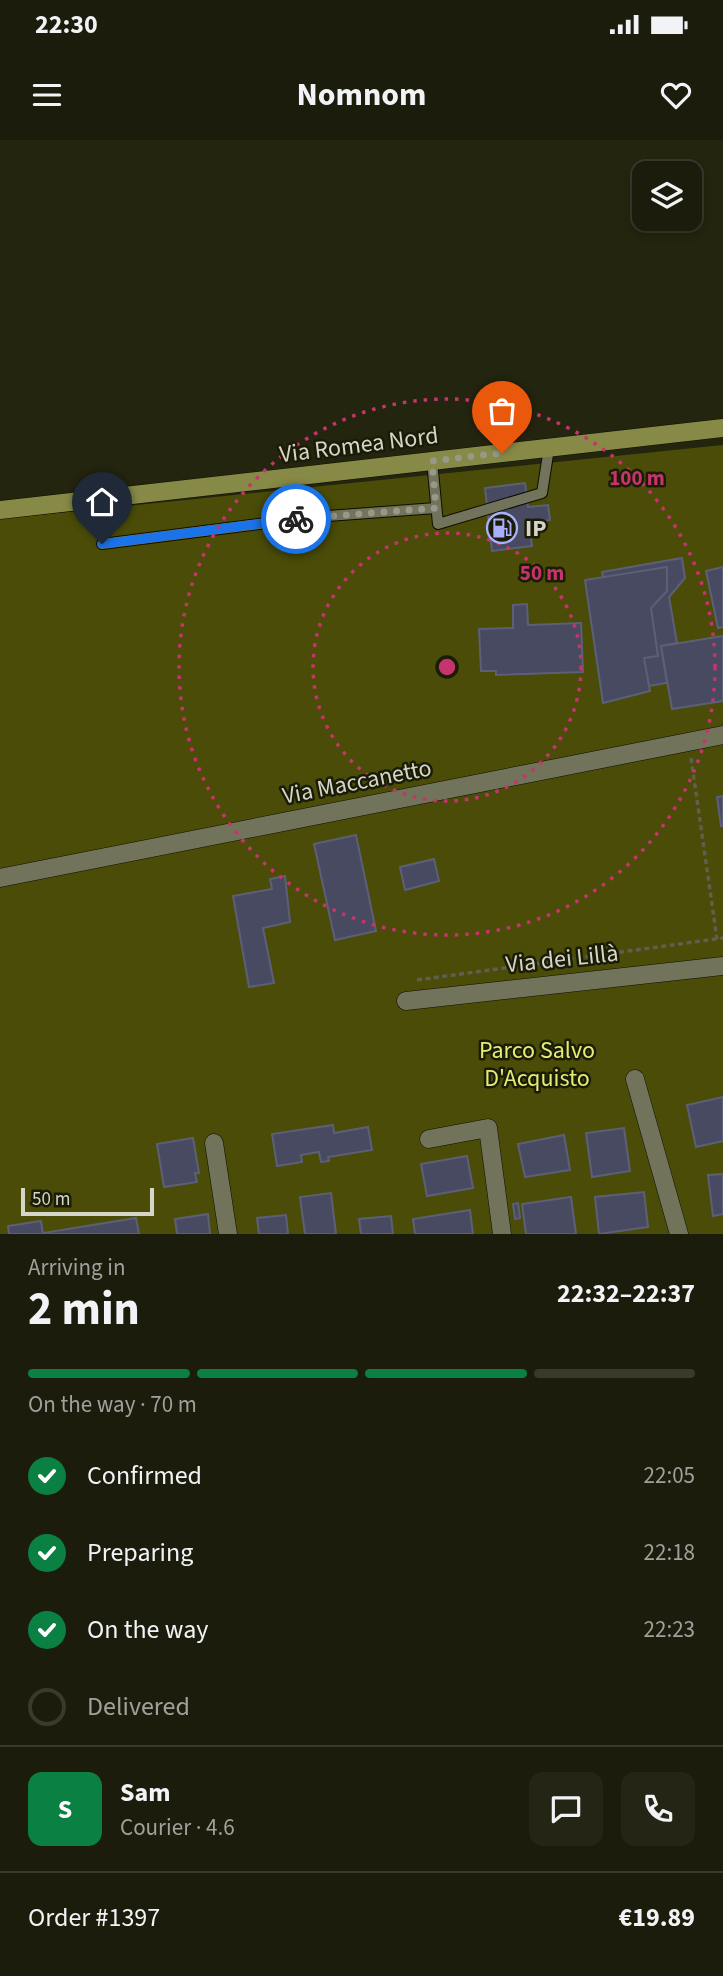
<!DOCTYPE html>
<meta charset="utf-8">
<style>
body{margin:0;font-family:"Source Sans 3",sans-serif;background:#242514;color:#f1f3f6;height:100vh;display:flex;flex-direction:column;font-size:26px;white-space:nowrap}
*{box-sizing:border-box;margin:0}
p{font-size:23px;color:#a0a19d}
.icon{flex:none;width:38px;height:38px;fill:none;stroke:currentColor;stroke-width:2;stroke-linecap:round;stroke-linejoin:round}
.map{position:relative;height:1094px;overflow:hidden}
.details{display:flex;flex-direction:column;background:#1b1c0b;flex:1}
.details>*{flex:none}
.buttons{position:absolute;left:632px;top:21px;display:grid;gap:14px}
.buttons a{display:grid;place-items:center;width:70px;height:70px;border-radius:14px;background:#1b1c0b;box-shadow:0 4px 10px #0003,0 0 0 2px #393a2c;font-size:35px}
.scale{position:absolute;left:21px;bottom:18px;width:133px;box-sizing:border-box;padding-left:7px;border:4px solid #d5d6c9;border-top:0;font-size:19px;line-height:24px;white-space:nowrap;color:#d5d6c9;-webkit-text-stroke:5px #1b1c06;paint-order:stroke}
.pin{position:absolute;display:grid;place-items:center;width:60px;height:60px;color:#fff;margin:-72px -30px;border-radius:50% 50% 50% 0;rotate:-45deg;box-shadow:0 0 7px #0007}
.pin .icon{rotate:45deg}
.courier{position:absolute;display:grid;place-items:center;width:70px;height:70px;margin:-35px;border:5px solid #1a73e8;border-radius:50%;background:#fff;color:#222;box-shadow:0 2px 9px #0007}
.summary em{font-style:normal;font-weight:700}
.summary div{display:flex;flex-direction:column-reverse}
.summary{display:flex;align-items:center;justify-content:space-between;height:119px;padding:0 28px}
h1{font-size:46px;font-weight:700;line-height:52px}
.bar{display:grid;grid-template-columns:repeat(4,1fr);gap:10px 7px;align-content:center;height:84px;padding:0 28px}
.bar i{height:9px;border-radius:5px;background:#393a2c}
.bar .selected{background:#0b8043}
.bar p{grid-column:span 4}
.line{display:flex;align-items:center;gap:18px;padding:0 28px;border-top:2px solid #393a2c}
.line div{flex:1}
.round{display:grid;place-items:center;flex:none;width:74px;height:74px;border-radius:14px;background:#242514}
ol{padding:0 28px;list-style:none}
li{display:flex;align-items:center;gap:21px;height:77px}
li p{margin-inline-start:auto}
li .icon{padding:7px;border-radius:50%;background:#0b8043;color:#fff;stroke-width:4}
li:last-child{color:#a0a19d}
li i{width:38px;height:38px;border:4px solid #393a2c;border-radius:50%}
.status{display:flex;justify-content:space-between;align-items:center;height:49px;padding:0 35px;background:#1b1c0b;direction:ltr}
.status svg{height:19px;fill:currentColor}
header{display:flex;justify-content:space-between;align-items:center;height:91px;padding:0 28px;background:#1b1c0b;font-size:32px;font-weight:700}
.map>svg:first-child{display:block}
</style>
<div class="status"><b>22:30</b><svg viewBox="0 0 49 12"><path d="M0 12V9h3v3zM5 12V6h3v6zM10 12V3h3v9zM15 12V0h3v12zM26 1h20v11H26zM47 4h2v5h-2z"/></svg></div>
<header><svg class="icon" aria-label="menu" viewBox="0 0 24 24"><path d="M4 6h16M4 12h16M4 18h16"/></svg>Nomnom<svg class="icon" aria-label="heart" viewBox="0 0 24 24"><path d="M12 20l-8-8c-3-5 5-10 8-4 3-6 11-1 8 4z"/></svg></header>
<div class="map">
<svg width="723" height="1094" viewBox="0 0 723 1094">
<rect width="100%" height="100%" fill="#24250f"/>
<polygon fill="#4a4c08" points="723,305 723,1094 0,1094 0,379"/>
<g fill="#474a60" stroke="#5c6077" stroke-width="2" fill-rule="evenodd">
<polygon points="525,343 528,367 548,365 550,380 529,383 532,406 492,411 485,348"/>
<path d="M682,418L685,438L669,457L677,503L661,506L667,543L623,550L602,432ZM634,457L638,475L623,478L620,460Z"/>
<polygon points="667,427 667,451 651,468 658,516 644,518 650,551 603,563 585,440"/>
<polygon points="723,427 723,487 718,488 706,431"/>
<polygon points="527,464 528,485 581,483 583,532 496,535 496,531 481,531 479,489 513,488 513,465"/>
<polygon points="723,496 723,561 672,569 661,506"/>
<polygon points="723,656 723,686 721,686 717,657"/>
<polygon points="356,695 376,791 335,800 314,704"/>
<polygon points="434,719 439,741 405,750 400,727"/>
<polygon points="285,736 290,782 263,788 274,843 249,847 233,756 272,749 270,739"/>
<polygon points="723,957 723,1001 696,1007 687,965"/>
<polygon points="333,985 334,993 368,987 372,1010 328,1017 329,1021 321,1022 319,1012 301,1015 302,1022 277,1026 272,994"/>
<polygon points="624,988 630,1031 592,1037 586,993"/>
<polygon points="564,995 570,1030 525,1037 518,1004"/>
<polygon points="193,998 199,1033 195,1033 197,1042 164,1047 157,1004"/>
<polygon points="467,1016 473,1048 427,1056 421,1024"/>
<polygon points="723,1034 723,1074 713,1076 708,1035"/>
<polygon points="644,1052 648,1087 599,1094 595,1057"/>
<polygon points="331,1053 336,1094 305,1094 300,1057"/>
<polygon points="571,1057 576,1094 526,1094 522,1064"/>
<polygon points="518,1063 520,1078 515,1079 513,1064"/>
<polygon points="470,1070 473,1094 415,1094 413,1079"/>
<polygon points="208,1074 210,1094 177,1094 175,1079"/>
<polygon points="286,1075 288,1094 259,1094 257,1078"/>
<polygon points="391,1076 393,1094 361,1094 359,1079"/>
<polygon points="136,1078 139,1094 43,1094 43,1093"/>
<polygon points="41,1081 43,1094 9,1094 8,1086"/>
</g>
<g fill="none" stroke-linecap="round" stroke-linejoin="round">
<g stroke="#0e0e00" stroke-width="12">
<g id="service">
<polyline points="432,321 438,384 542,353 549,308"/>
<polyline points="102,404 314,377 436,368"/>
</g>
</g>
<g stroke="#0e0e00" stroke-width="19">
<g id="minor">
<polyline points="0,738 723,595"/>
<polyline points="406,861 723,826"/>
<polyline points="635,939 679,1094"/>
<polyline points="429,999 488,988 502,1094"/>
<polyline points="214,1003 228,1094"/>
</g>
</g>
<g stroke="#0e0e00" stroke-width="19">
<polyline id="primary" points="0,370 723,288"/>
</g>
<g stroke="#5e5f4c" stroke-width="3.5" stroke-dasharray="5 3.5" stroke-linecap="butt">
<polyline points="691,618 717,799"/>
<polyline points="417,840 723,798"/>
</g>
<use href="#service" stroke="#71735a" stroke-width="10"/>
<use href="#minor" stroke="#71735a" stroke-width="18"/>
<use href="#primary" stroke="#878a46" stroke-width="18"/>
</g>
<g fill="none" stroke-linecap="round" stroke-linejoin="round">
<polyline stroke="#979888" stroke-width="7" stroke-dasharray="0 12.6" points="296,379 436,368 432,321 502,313"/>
<polyline stroke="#1a73e8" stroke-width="9" points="102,404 296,379"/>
</g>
<g fill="none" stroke="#c5346c" stroke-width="3.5" stroke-dasharray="3.5 7">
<circle cx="447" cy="527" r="134"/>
<circle cx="447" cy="527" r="268"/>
</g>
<defs>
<g id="fuel-ring" transform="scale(1.575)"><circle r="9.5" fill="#1b1c06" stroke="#a8b0fc" stroke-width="1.5"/><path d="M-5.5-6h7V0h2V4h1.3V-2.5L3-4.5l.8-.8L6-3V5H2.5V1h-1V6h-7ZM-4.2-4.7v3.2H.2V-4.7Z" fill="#a8b0fc"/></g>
</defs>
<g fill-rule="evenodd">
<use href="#fuel-ring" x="502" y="388"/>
</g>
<g text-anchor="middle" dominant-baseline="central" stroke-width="5" stroke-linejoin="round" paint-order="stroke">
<g font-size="24" fill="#d5d6c9" stroke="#1b1c06">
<text transform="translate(359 305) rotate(-7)">Via Romea Nord</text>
<text transform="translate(357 642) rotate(-11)">Via Maccanetto</text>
<text transform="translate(562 819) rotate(-6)">Via dei Lillà</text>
</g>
<g font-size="24" font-weight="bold" fill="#d5d6c9" stroke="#1b1c06" text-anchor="start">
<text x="525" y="388">IP</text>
</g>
<g font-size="24" fill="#e5ec72" stroke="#1b1c06">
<text x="537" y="910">Parco Salvo<tspan x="537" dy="28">D'Acquisto</tspan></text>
</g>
</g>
<circle cx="447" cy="527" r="10" fill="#c5346c" stroke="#1b1c06" stroke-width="3.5"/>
<g font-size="21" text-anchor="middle" font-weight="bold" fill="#c5346c" stroke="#1b1c06" stroke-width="5" stroke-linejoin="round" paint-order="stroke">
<text x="637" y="345">100 m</text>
<text x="542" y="440">50 m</text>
</g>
</svg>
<div class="buttons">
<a><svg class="icon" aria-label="layers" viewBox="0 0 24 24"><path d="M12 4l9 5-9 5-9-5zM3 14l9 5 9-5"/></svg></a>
</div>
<div class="scale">50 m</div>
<div class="pin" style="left:502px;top:313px;background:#ea580c"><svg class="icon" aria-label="bag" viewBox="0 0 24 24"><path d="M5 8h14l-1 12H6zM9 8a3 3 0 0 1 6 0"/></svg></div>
<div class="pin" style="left:102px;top:404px;background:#1f2937"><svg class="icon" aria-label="home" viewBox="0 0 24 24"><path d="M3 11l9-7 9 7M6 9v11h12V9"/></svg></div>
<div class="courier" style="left:296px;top:379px"><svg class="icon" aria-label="bike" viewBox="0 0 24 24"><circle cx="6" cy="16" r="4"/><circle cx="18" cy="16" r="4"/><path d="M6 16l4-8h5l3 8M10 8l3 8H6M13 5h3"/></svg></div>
</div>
<section class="details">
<div class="summary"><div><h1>2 min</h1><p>Arriving in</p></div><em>22:32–22:37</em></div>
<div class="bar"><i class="selected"></i><i class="selected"></i><i class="selected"></i><i></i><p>On the way · 70 m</p></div>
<ol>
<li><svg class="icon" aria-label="check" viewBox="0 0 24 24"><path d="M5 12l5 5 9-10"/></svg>Confirmed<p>22:05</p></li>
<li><svg class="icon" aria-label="check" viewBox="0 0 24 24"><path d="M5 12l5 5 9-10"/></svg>Preparing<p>22:18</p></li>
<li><svg class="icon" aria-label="check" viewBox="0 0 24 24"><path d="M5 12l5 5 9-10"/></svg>On the way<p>22:23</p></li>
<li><i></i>Delivered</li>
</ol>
<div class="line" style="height:126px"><b class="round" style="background:#0b8043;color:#fff">S</b><div><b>Sam</b><p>Courier · 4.6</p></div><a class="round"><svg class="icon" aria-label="chat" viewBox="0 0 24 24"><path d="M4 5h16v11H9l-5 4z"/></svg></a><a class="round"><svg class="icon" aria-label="phone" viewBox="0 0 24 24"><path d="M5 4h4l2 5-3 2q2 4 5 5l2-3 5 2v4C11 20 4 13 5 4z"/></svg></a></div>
<div class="line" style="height:91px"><div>Order #1397</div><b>€19.89</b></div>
</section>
